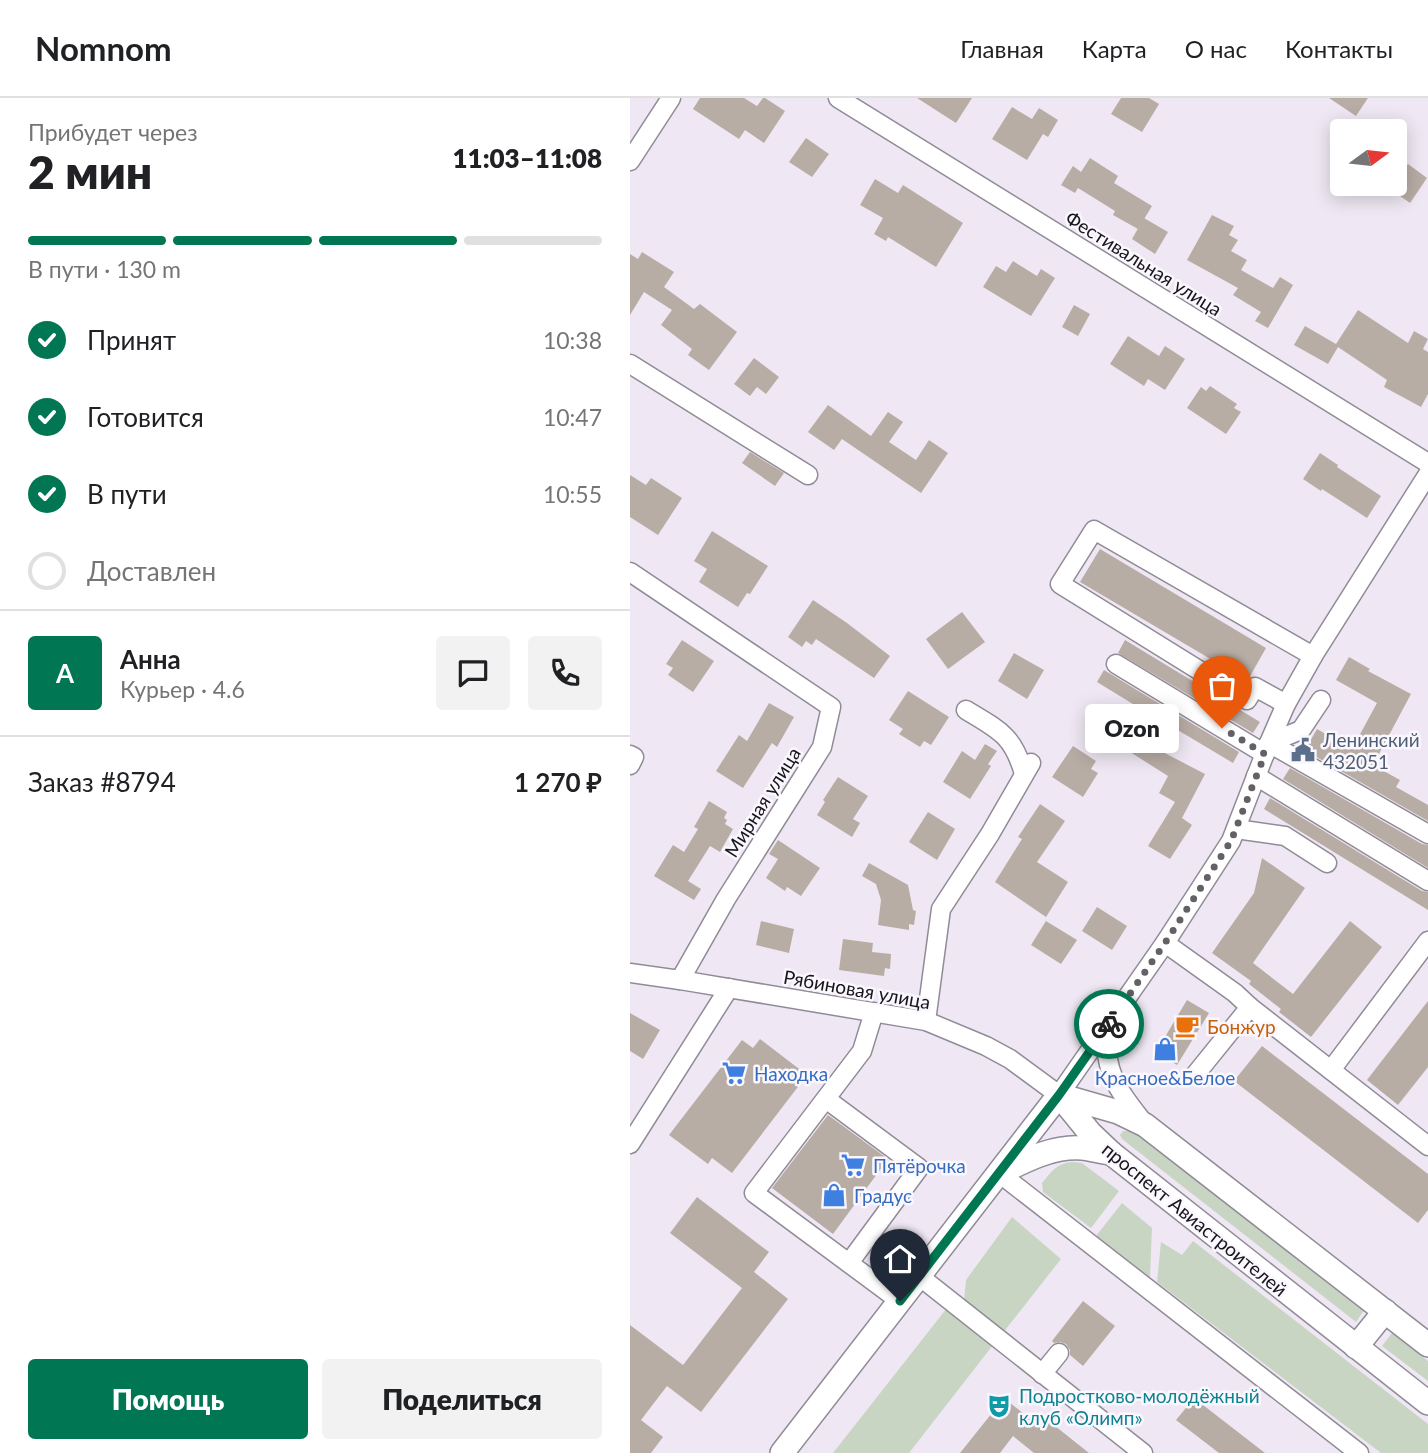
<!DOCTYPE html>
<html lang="ru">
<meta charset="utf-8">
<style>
body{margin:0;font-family:Lato,sans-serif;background:#f2f2f2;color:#202124;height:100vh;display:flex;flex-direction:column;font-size:26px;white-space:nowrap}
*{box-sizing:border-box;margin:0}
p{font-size:23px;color:#757577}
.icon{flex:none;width:38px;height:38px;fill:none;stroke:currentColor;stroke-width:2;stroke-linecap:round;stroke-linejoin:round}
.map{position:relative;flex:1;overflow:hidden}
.sheet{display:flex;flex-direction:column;background:#fff;width:630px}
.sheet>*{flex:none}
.needle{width:46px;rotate:75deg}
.fabs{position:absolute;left:700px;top:21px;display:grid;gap:14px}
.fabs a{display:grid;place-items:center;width:77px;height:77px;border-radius:7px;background:#fff;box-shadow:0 4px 18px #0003;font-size:35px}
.pin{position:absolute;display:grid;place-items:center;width:60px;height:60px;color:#fff;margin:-72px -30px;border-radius:50% 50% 50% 0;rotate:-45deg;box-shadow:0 0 7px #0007}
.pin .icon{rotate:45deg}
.courier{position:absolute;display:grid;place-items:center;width:70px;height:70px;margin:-35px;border:5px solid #007752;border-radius:50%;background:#fff;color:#222;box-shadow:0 2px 9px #0007}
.bubble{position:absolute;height:49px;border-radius:7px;background:#fff;box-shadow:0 4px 18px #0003;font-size:23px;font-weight:800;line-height:49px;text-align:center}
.head em{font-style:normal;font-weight:800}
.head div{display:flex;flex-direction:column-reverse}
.head{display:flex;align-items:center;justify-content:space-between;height:119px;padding:0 28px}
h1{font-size:46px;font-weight:800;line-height:52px}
.bar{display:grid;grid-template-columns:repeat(4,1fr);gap:10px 7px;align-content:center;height:84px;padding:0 28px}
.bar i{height:9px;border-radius:5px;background:#e0e0e0}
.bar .on{background:#007752}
.bar p{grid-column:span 4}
.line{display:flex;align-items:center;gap:18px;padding:0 28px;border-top:2px solid #e0e0e0}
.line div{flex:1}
.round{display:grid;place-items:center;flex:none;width:74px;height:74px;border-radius:7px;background:#f2f2f2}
ol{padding:0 28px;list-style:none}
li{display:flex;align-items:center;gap:21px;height:77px}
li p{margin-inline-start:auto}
li .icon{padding:7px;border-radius:50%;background:#007752;color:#fff;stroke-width:4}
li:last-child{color:#757577}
li i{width:38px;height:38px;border:4px solid #e0e0e0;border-radius:50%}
.button{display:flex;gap:14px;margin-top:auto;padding:14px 28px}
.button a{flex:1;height:80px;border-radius:7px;background:#007752;color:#fff;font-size:28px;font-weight:800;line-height:80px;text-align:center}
.button a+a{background:#f2f2f2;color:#202124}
header{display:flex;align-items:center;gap:42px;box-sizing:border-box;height:98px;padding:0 35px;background:#fff;border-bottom:2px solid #e0e0e0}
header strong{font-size:33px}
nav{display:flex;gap:38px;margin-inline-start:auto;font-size:24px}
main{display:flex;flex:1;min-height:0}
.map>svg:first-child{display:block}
</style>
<header>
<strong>Nomnom</strong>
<nav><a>Главная</a><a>Карта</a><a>О нас</a><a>Контакты</a></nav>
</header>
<main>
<section class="sheet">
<div class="head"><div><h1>2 мин</h1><p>Прибудет через</p></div><em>11:03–11:08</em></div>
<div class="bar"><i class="on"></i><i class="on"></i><i class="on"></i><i></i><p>В пути · 130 m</p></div>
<ol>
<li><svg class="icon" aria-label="check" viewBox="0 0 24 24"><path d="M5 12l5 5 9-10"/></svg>Принят<p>10:38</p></li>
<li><svg class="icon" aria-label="check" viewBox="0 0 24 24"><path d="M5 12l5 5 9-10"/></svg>Готовится<p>10:47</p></li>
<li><svg class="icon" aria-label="check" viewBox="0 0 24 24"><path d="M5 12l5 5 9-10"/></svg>В пути<p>10:55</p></li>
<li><i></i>Доставлен</li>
</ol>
<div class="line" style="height:126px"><b class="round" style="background:#007752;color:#fff">А</b><div><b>Анна</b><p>Курьер · 4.6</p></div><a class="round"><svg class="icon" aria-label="chat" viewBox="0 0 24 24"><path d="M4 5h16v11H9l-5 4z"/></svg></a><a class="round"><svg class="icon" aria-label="phone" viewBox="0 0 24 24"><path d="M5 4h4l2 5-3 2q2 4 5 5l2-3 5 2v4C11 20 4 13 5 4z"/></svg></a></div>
<div class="line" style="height:91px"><div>Заказ #8794</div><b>1 270 ₽</b></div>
<div class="button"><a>Помощь</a><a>Поделиться</a></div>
</section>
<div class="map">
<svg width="798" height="1355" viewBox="0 0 798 1355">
<rect width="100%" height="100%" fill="#efe8f4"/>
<g fill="#c8d5c3">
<polygon points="493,1033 501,1033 509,1036 735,1211 726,1224 492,1041 490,1037"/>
<path d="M442,1064L452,1065L489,1093L461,1130L413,1094L412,1085C421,1074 427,1065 442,1064Z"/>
<polygon points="492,1105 522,1130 520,1179 466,1138"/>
<polygon points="382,1119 431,1161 372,1236 334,1203 336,1182"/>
<polygon points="563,1143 798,1326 798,1355 751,1355 527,1184 531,1144 552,1157"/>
<polygon points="317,1210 363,1247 279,1355 203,1355"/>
<polygon points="762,1235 798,1263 798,1283 752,1248"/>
</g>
<g fill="#b8ada5">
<polygon points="70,0 114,0 127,8 133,0 135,0 155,13 134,45 115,32 109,41 63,11"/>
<polygon points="287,0 342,0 326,25"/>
<polygon points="491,0 519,0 529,6 512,34 481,16"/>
<polygon points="699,0 738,0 726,18"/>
<polygon points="382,9 402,21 409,10 428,22 418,39 413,36 397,62 362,41"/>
<polygon points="176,40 199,56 182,79 159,64"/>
<polygon points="460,60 488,78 484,85 522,108 508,131 483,117 485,113 448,90 445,95 431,87 443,68 451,74"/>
<polygon points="778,66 797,80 780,105 760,91"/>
<polygon points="245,81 268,95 273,87 333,125 306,169 258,139 256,143 244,136 253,120 230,107"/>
<polygon points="582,117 604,128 599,137 608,142 601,153 617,162 611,172 643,190 650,179 663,187 638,230 625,223 631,214 603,197 608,190 557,162"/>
<polygon points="514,120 538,134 525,156 502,141"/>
<polygon points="12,154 44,174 34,189 64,211 70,206 107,234 79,272 58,257 62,251 31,227 42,212 14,194 0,217 0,156 8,161"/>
<polygon points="383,163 407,178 411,171 425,180 401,218 353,189 366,168 376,174"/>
<polygon points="444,207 460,216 448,238 432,229"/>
<polygon points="728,212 778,245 784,233 798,241 793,251 798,254 798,296 791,309 754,289 757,282 708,249 698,266 664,247 675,228 706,246"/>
<polygon points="498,238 529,258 535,248 555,261 535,292 518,281 514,288 480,266"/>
<polygon points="124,260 149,279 136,296 127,289 120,298 104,286"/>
<polygon points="580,288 607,306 604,310 611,314 596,336 557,310 571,289 576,293"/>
<polygon points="198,307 241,338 258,314 273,324 259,344 286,362 299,342 318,355 291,395 212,341 204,352 178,334"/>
<polygon points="120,354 154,375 145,388 112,365"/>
<polygon points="690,355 708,367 707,369 751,398 737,420 692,391 691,393 673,381"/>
<polygon points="0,377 16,387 21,380 52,400 28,437 0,419"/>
<polygon points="82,433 138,468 120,496 117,495 108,509 69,484 77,471 64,463"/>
<polygon points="470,451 636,550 619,580 616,582 450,484"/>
<polygon points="183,502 217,525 260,558 244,580 186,541 182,547 176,543 172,549 158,539"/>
<polygon points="332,514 355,544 318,571 296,541"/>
<polygon points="52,542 84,563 63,594 38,577 43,570 36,566"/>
<polygon points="495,542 630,624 623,635 488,555"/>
<polygon points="384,555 414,572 397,601 368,583"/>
<polygon points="719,559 740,571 738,573 781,596 743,667 770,682 766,689 798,707 798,723 669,649 673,644 678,641 680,643 687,631 722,651 747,605 706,582"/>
<polygon points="474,572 609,654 603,665 541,628 527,651 575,676 552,720 562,727 540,761 518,748 545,704 529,695 538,678 489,647 511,611 467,584"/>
<polygon points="278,593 319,619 301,647 294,643 290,649 269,636 273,631 259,622"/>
<polygon points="139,605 164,619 147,649 142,645 113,690 86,673 109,637 117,643"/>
<polygon points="355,646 367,653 358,666 361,668 340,701 313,684 332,653 345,662"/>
<polygon points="443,648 466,663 461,671 468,675 453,699 422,679"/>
<polygon points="660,670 792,746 798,747 798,770 653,681"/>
<polygon points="208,679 238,698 223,721 230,725 222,739 187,717 195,704 193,702"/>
<polygon points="640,700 792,793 798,794 798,812 634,711"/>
<polygon points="79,703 97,714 94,720 97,722 95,726 103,731 90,754 80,748 58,783 71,791 64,802 24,778 43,747 54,754 68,731 64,729"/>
<polygon points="410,706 435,723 407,764 438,784 416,819 365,784 392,741 388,739"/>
<polygon points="298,714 325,731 307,762 279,744"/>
<polygon points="148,742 190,770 171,798 157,789 155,793 136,780 148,761 139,756"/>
<polygon points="632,760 675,790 623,865 663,896 720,823 752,849 681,939 649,914 651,911 619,886 621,883 582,855 624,795"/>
<polygon points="239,765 278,787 283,812 286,813 284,827 279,826 279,832 248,827 251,802 246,786 232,778"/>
<polygon points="467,809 497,828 482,852 452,833"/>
<polygon points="131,823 164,831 159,855 126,847"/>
<polygon points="416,823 447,842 431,866 401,847"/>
<polygon points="213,841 243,845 242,854 261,856 260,871 255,870 254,878 209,872"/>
<polygon points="557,902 579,915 547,967 526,954"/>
<polygon points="798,903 798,969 768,1007 737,982"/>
<polygon points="0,915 30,932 13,961 0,953"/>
<polygon points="130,941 177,977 102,1075 82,1060 78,1066 39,1037 112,942 123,950"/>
<polygon points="632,948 798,1076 798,1112 788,1125 604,983"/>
<polygon points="198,1017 258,1061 203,1136 142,1090"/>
<polygon points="67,1099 139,1154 124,1174 158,1201 71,1314 37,1288 11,1322 33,1339 21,1355 0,1355 0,1227 53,1267 112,1190 40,1135"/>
<polygon points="453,1203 485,1228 453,1268 440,1257 440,1252 436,1246 430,1244 424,1245 422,1243"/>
<polygon points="374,1300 404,1324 410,1316 459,1355 404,1355 383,1338 370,1355 330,1355"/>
<polygon points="564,1300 635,1355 589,1355 546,1322"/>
</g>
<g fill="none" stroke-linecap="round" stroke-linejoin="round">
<g stroke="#908b96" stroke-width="21">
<g id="minor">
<polyline points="208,0 798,365"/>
<polyline points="0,63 41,0"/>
<polyline points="0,266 178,377"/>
<polyline points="0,474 201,609 192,649 96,801 50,882"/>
<polyline points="486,566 635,656"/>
<polyline points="656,606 625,589 617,602 430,486 464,432 683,558"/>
<path d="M336,612C369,632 383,637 394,676"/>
<polyline points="639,645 798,736"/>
<polyline points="639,645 671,632 691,602"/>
<polyline points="0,657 4,659 0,667"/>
<polyline points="626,678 798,783"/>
<polyline points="606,731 655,738 697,765"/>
<polyline points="535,845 605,895 620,909 798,1048"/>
<polyline points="0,875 50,882 296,923 356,948 380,961 429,997 535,845 601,743 639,645 656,606 683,558 798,376"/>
<polyline points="244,914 232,953 124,1095 270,1203"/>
<polyline points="296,923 311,811 360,736 401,665"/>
<path d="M475,932C476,977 486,989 513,1024"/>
<polyline points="701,972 798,843"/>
<polyline points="565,977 620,909"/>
<polyline points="196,1001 289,1070 219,1165"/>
<polyline points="0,1046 99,890"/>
<polyline points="369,1075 729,1355"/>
<polyline points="289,1178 513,1355"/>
<polyline points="412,1276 429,1255"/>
</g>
</g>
<g stroke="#908b96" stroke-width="26">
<g id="major">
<polyline points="429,997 460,1035 481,1055 798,1305"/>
<polyline points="429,997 488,1014 515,1027 798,1247"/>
<path d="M376,1072C400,1060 425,1048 452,1050C462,1051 471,1054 481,1055"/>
<polyline points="726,1249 755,1213"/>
<polyline points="152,1355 429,997"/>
</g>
</g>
<use href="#minor" stroke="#fff" stroke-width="18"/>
<use href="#major" stroke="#fff" stroke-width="23"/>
</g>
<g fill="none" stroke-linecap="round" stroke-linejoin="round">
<polyline stroke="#636066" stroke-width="7" stroke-dasharray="0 12.6" points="479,926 535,845 601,743 635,656 592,630"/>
<polyline stroke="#007752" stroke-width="9" points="270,1203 429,997 479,926"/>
</g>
<defs>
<g id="civic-bare" transform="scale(1.89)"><path d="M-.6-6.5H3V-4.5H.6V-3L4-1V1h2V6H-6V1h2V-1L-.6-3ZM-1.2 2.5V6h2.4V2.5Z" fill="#5c6f8a" stroke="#fbf7fe" stroke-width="2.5" paint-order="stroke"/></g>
<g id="cafe-bare" transform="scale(1.89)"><path d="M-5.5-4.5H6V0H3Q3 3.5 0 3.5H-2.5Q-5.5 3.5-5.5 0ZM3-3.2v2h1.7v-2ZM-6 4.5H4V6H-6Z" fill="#e8710a" stroke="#fbf7fe" stroke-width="2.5" paint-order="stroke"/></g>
<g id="shop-bare" transform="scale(1.89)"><path d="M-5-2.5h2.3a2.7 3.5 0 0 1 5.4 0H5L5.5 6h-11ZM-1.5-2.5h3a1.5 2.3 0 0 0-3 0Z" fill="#3f7fe0" stroke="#fbf7fe" stroke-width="2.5" paint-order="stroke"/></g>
<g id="supermarket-bare" transform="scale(1.89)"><path d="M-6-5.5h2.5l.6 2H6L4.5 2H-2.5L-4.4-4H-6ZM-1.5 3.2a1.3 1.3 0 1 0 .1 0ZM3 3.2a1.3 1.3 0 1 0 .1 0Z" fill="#3f7fe0" stroke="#fbf7fe" stroke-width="2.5" paint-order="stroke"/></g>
<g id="theatre-bare" transform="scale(1.89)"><path d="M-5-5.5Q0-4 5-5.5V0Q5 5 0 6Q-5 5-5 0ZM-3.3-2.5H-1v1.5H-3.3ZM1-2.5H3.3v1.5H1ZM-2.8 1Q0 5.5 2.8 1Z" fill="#0f9aa8" stroke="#fbf7fe" stroke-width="2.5" paint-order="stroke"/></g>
</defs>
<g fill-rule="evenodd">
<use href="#civic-bare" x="673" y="652"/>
<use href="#cafe-bare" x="557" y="928"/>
<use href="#shop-bare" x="535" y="951"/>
<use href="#supermarket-bare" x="104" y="975"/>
<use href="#supermarket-bare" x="223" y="1067"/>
<use href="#shop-bare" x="204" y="1097"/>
<use href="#theatre-bare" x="369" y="1308"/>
</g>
<g text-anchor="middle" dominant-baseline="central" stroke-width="5" stroke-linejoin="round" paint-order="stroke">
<g font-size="19" fill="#18161a" stroke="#fbf7fe">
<text transform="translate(514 165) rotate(32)">Фестивальная улица</text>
<text transform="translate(132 704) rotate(-58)">Мирная улица</text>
<text transform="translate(227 891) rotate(10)">Рябиновая улица</text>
<text transform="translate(565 1121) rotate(39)">проспект Авиастроителей</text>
</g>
<g font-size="19" fill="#4e5e75" stroke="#fbf7fe" text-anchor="start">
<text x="693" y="641">Ленинский<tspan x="693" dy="22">432051</tspan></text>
</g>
<g font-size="19" fill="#c56008" stroke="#fbf7fe" text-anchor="start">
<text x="577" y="928">Бонжур</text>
</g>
<g font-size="19" fill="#366cbe" stroke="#fbf7fe" text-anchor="start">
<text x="124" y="975">Находка</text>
<text x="535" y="979" text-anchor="middle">Красное&amp;Белое</text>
<text x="243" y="1067">Пятёрочка</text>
<text x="224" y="1097">Градус</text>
</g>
<g font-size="19" fill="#0d838f" stroke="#fbf7fe" text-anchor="start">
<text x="389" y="1297">Подростково-молодёжный<tspan x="389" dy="22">клуб «Олимп»</tspan></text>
</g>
</g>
</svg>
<div class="fabs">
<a><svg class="needle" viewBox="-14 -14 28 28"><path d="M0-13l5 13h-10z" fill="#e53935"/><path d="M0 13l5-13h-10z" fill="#757577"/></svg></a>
</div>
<div class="pin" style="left:592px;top:630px;background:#ea580c"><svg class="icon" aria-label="bag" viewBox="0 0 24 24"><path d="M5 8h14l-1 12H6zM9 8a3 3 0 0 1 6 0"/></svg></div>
<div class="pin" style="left:270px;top:1203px;background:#1f2937"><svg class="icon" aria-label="home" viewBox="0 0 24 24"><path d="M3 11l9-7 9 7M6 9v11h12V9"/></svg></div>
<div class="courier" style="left:479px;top:926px"><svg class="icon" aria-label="bike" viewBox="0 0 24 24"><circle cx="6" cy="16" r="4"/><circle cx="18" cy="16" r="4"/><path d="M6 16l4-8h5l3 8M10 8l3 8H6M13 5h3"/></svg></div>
<div class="bubble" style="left:455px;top:606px;width:94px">Ozon</div>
</div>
</main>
